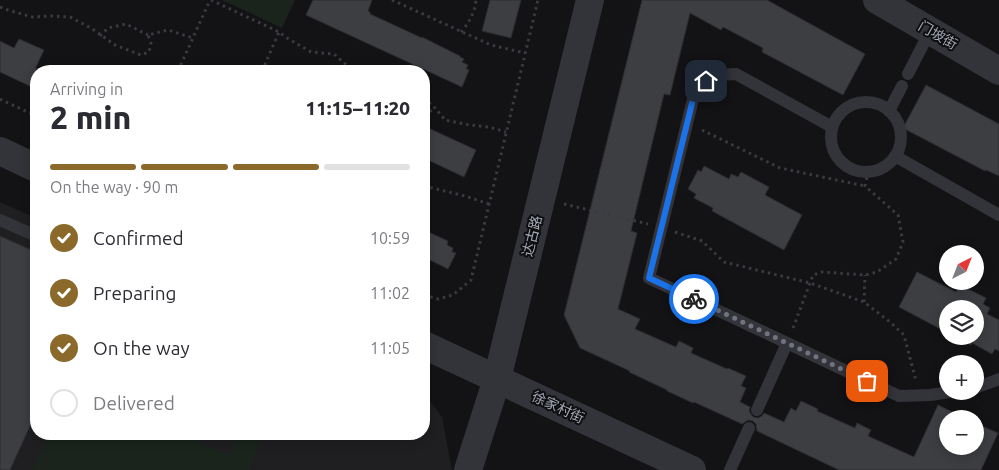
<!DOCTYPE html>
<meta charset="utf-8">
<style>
body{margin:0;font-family:Ubuntu,"Noto Sans SC",sans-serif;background:#f2f2f3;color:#2b2b33;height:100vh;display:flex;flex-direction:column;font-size:19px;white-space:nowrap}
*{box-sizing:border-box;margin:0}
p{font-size:16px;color:#7c7c81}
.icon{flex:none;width:28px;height:28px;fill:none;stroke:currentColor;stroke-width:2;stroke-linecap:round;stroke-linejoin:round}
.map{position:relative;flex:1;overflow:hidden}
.side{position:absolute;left:30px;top:65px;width:400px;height:375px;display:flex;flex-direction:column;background:#fff;border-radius:20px;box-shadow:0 2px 12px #0003}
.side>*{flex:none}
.needle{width:32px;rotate:42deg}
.fabs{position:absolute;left:939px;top:245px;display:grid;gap:10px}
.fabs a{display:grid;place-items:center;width:45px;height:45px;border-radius:50%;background:#fff;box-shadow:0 2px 12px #0003;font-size:25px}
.pin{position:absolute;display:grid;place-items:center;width:42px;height:42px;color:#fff;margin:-21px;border-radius:10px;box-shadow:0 2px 8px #0006}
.courier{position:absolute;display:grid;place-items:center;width:50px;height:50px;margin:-25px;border:4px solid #1a73e8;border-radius:50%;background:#fff;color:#222;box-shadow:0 1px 6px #0007}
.head em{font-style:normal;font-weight:800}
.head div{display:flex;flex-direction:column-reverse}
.head{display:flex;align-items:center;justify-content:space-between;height:85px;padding:0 20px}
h1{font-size:32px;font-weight:800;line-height:38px}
.bar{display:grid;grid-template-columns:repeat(4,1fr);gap:8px 5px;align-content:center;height:60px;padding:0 20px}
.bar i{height:6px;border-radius:4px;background:#e1e1e2}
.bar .active{background:#8a692a}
.bar p{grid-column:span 4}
ol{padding:0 20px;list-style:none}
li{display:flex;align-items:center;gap:15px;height:55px}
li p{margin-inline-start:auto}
li .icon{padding:5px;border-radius:50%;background:#8a692a;color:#fff;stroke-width:4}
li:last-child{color:#7c7c81}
li i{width:28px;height:28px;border:2px solid #e1e1e2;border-radius:50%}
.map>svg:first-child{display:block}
</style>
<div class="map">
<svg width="999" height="470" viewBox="0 0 999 470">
<rect width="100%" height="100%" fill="#131315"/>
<polygon fill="#1f1f22" points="0,202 36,218 36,434 424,434 424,393 442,417 452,470 0,470"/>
<g fill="#1a231c">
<polygon points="222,0 295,0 282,28"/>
<polygon points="49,434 184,434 229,455 234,439 235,434 260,434 258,449 250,470 32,470"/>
</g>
<g fill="#3c3e42" stroke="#2c2c31">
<polygon points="313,0 372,0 368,11 370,12 370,14 422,38 422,37 460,56 460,57 464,59 462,62 468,65 466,69 469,70 462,87 306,15"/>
<polygon points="490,0 521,0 511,38 482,31"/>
<polygon points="642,0 767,0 865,54 843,95 762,52 763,48 723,27 721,30 690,13 670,95 664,94 631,231 637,233 618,309 640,319 635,329 676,347 679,341 693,348 691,353 727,369 728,368 746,376 741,386 746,388 740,402 750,407 749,411 753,417 758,418 762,416 764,413 784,422 791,408 796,411 801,401 818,409 817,411 855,428 857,423 871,430 868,436 914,457 938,405 967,419 948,419 948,446 975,446 975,423 998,433 981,470 839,470 757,431 756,424 753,421 748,420 742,424 694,402 693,403 667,391 667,390 629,372 630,371 580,348 564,315"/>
<polygon points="19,39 44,50 36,67 36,89 0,72 0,41 14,48"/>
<polygon points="926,85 999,124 999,176 986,170 985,171 903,128"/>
<polygon points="424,126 476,150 464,177 424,158"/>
<polygon points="704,166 729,179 731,174 738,177 741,172 769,187 765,195 802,215 784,250 712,211 713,208 694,198 696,194 688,189 698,170 701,172"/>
<polygon points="424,230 448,241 447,245 453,248 452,252 456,253 448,269 424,257"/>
<polygon points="0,236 36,252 36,413 10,470 0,470"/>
<polygon points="917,272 956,292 960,285 986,298 983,304 990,308 987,314 999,320 999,351 995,349 992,354 972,343 971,345 954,336 975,336 975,309 948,309 948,333 899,307"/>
</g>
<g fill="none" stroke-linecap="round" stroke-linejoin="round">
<g stroke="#393b41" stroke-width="3" stroke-dasharray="2.5 4" stroke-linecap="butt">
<polyline points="211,0 279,32 287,38 311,52 334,54 353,71"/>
<polyline points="392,0 491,45 525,53"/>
<polyline points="0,7 8,10 32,17 51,16 70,17 91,28 115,45 141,55 149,52 151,43 148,35 168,30 193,38"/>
<path d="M461,32C469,23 475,12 476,0"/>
<polyline points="100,36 108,28 126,24 148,35"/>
<polyline points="178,71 210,0"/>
<polyline points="262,71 279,32"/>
<polyline points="424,98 435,108 445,120 469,125 489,127 506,132"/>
<polyline points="0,99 36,116"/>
<polyline points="424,115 435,108"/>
<polyline points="702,130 780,168 865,186"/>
<polyline points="424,186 465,196 489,204"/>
<polyline points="564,204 648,224"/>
<polyline points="675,232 702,241 724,262 810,283 864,302 890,322 904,335 916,381"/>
<polyline points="424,295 438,299 453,295 471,280 538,0"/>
<polyline points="864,302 865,275"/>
<polyline points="793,328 813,275 822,272 865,275 877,272 896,259 903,242 898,215 865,186 868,172"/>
</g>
<g stroke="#33343a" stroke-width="12">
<polyline points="908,74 930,31"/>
<circle cx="866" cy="137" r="35"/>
<polyline points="889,111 902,86"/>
<polyline points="895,156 999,215"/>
<polyline points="0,220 36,236"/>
<polyline points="787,343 899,396 930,395 957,391"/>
<polyline points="975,388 999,379"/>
<polyline points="757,410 787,343 649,278 696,87 717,75 736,74 832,127"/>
<polyline points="730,470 749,428"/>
</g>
<g stroke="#33343a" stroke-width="28">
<polyline points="877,0 999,71"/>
<polyline points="0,151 36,168"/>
<polyline points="424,345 692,470"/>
<polyline points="468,470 497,379 590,0"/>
</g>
</g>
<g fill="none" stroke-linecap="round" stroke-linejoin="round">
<polyline stroke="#71747e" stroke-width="5" stroke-dasharray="0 9" points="694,299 867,381"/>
<polyline stroke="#1a73e8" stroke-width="6" points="694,299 649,278 696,87 706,81"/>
</g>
<g text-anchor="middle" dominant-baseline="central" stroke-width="4" stroke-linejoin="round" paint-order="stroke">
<g font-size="14" fill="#a3a9b6" stroke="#0e0e10">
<text transform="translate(938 35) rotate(30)">门坡街</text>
<text transform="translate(532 236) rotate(-76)">达古路</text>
<text transform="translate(558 407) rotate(25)">徐家村街</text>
</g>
</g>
</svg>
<div class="fabs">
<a><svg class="needle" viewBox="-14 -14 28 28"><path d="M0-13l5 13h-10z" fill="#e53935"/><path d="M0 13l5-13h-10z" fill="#7c7c81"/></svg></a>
<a><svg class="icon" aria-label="layers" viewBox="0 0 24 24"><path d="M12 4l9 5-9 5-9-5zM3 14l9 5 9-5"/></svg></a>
<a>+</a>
<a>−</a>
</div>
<div class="pin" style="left:867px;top:381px;background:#ea580c"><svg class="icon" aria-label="bag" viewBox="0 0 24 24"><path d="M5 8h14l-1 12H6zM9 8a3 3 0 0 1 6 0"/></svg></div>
<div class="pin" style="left:706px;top:81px;background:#1f2937"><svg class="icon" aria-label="home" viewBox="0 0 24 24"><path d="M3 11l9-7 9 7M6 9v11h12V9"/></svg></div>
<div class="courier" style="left:694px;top:299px"><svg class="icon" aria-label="bike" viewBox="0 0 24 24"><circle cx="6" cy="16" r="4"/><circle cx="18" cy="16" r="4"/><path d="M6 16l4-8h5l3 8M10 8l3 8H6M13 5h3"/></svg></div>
<section class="side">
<div class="head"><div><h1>2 min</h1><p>Arriving in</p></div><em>11:15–11:20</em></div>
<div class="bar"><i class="active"></i><i class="active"></i><i class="active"></i><i></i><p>On the way · 90 m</p></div>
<ol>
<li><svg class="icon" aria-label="check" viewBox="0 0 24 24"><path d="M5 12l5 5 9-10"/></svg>Confirmed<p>10:59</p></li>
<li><svg class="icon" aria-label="check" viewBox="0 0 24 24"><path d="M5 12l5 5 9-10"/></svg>Preparing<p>11:02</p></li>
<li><svg class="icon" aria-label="check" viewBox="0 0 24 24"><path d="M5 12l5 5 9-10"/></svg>On the way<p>11:05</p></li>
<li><i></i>Delivered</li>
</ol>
</section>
</div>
